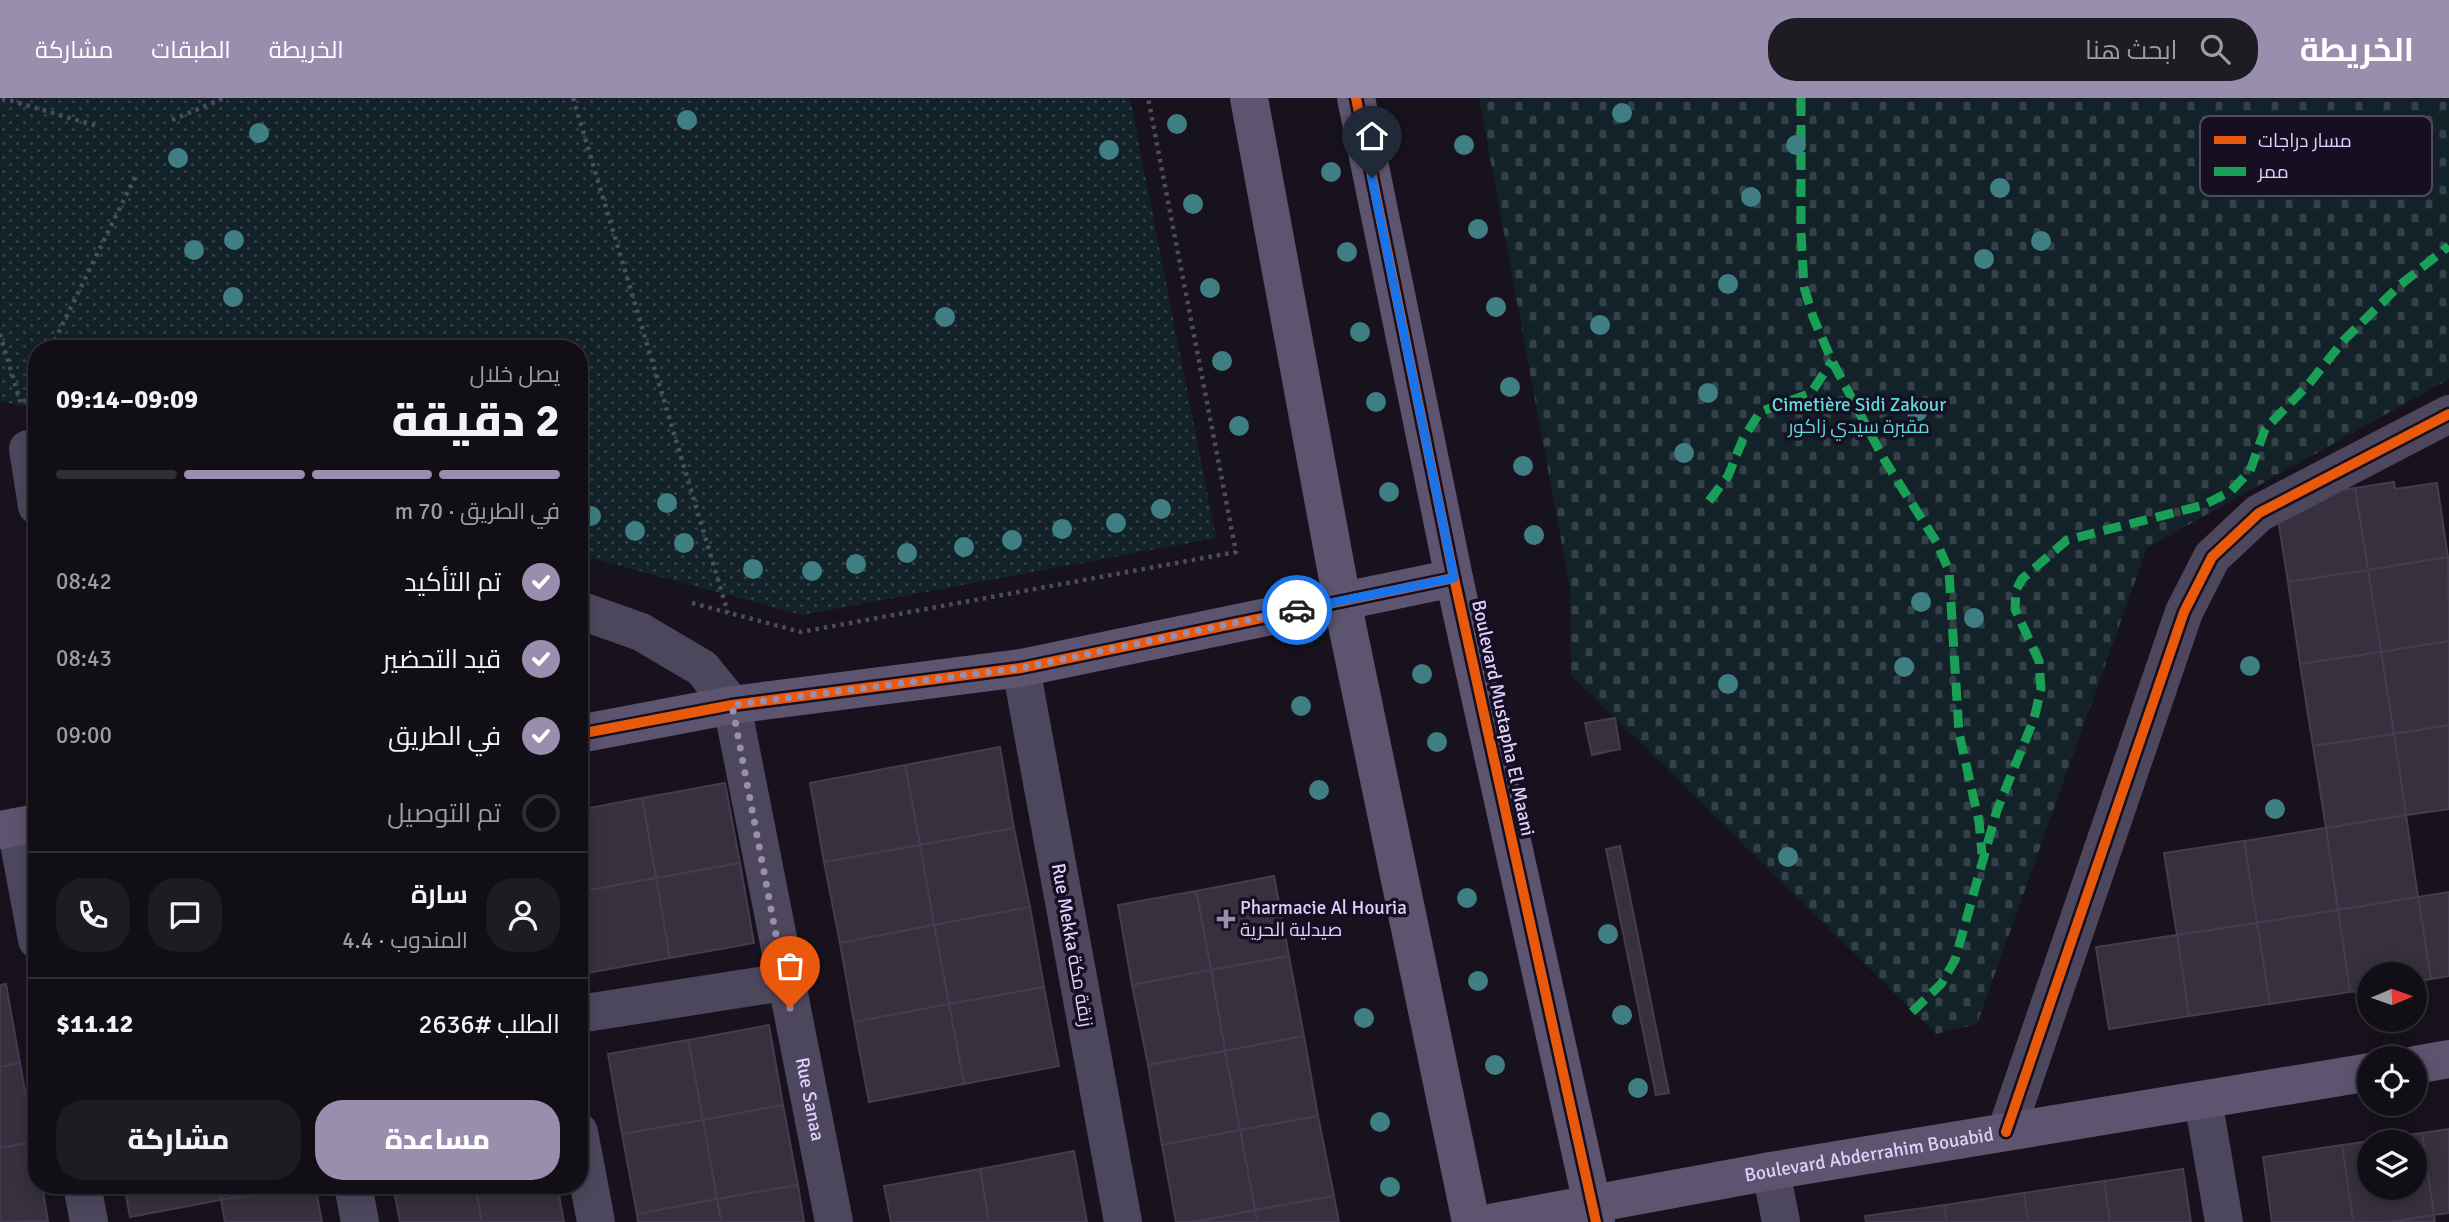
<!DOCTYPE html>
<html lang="ar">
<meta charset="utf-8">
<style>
body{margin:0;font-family:Signika,Cairo,sans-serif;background:#1e1c23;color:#f1f3f6;direction:rtl;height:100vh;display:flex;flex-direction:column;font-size:26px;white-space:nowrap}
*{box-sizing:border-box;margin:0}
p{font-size:23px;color:#9c9ca1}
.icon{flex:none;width:38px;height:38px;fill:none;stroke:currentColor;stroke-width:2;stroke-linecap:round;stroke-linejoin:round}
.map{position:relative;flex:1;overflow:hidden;direction:ltr}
.sheet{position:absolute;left:28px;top:242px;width:560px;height:854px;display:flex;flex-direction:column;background:#110e16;border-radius:28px;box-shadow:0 4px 18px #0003,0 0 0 2px #302e35;direction:rtl}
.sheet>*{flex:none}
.needle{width:46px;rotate:88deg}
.tools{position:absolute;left:2357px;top:864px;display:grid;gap:14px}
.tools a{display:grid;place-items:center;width:70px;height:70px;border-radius:50%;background:#110e16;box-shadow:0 4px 18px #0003,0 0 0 2px #302e35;font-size:35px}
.pin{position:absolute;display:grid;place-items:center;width:60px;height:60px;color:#fff;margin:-72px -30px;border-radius:50% 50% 50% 0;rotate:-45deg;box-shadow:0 0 7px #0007}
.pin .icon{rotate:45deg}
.courier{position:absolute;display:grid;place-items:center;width:70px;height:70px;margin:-35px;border:5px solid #1a73e8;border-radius:50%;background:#fff;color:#222;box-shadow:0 2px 9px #0007}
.overview em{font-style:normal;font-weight:800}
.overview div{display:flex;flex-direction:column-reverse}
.overview{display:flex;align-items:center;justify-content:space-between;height:119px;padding:0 28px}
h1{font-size:46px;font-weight:800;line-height:52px}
.bar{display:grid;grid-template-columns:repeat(4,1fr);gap:10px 7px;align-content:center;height:84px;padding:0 28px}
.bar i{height:9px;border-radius:5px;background:#302e35}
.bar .current{background:#9a8eaf}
.bar p{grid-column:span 4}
.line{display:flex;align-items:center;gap:18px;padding:0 28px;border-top:2px solid #302e35}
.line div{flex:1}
.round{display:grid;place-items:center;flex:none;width:74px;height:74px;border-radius:28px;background:#1e1c23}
ol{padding:0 28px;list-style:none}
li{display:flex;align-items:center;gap:21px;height:77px}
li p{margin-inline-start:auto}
li .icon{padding:7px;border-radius:50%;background:#9a8eaf;color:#fff;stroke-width:4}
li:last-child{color:#9c9ca1}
li i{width:38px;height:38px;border:4px solid #302e35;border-radius:50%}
.primary-button{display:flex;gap:14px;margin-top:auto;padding:14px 28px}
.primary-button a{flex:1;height:80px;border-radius:28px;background:#9a8eaf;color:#fff;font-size:28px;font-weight:800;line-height:80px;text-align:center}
.primary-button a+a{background:#1e1c23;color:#f1f3f6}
header{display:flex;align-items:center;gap:42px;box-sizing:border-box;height:98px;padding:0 35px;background:#9a8eaf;color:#fff}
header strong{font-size:33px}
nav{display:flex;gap:38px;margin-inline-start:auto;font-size:24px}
.search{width:490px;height:63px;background:#1e1c23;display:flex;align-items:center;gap:18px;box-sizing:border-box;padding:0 24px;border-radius:28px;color:#9c9ca1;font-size:26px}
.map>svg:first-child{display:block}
</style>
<header>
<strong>الخريطة</strong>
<div class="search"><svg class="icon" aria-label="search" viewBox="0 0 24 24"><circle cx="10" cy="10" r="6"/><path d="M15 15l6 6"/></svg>ابحث هنا</div>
<nav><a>الخريطة</a><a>الطبقات</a><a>مشاركة</a></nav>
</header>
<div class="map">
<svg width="2449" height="1124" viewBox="0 0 2449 1124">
<defs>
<pattern id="cemetery-stones" width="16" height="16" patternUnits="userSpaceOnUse" patternTransform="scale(1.75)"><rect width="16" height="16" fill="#122228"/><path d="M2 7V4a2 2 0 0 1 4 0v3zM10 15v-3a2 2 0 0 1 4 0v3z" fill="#344148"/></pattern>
<pattern id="park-dots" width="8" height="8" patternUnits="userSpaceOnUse" patternTransform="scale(1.75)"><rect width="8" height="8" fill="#122228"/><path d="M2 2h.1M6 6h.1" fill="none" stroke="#344148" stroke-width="1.8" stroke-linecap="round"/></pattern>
</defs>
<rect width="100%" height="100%" fill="#17121d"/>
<polygon fill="url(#cemetery-stones)" points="1479,0 2449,0 2449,281 2147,450 1977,926 1936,936 1571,577 1570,490"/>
<polygon fill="url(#park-dots)" points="0,0 1130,0 1216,440 802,517 579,457 579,250 37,250 37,312 0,303"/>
<g fill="#36303f" stroke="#453c50" stroke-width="2" fill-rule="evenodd">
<polygon points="2394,384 2395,391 2437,385 2448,459 2368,472 2355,390"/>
<polygon points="2355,390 2368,472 2288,484 2276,409 2306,398"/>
<polygon points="2448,459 2449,543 2381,554 2368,472"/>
<polygon points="2368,472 2381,554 2300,566 2288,484"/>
<polygon points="2449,543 2449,627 2394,636 2381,554"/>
<polygon points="2381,554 2394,636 2313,648 2300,566"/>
<polygon points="1615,620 1620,651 1592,657 1585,625"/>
<polygon points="2449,627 2449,711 2406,717 2394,636"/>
<polygon points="2394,636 2406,717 2326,730 2313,648"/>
<polygon points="1000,649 1014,730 920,747 905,667"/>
<polygon points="905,667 920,747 824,764 810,685"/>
<polygon points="725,685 740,765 656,780 642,700"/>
<polygon points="642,700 656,780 579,794 579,712"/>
<polygon points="2406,717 2418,799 2338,812 2326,730"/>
<polygon points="1014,730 1030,809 934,827 920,747"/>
<polygon points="2326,730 2338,812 2257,825 2244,743"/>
<polygon points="2244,743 2257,825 2177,837 2164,755"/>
<polygon points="920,747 934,827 840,845 824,764"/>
<polygon points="1620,748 1669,995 1656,997 1606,751"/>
<polygon points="740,765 754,845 670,860 656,780"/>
<polygon points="1274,778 1289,858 1211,872 1196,793"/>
<polygon points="656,780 670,860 587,875 579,831 579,794"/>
<polygon points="1196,793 1211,872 1132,887 1118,807"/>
<polygon points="2449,794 2449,878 2431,881 2418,799"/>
<polygon points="2418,799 2431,881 2415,884 2415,877 2370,877 2370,891 2350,894 2338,812"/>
<polygon points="1030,809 1044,889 949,906 934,827"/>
<polygon points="2338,812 2350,894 2270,906 2257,825"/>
<polygon points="2257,825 2270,906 2189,918 2177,837"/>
<polygon points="934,827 949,906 854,924 840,845"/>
<polygon points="579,831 587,875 579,876"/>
<polygon points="2177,837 2189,918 2109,931 2096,849"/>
<polygon points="1289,858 1304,938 1225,953 1211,872"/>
<polygon points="1211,872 1225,953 1148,967 1132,887"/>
<polygon points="6,886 20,965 0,969 0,887"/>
<polygon points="1044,889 1059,968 964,986 949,906"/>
<polygon points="949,906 964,986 869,1004 854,924"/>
<polygon points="769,927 783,1007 703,1022 688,942"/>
<polygon points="1304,938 1318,1018 1240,1032 1225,953"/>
<polygon points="688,942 703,1022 622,1036 608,956"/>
<polygon points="1225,953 1240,1032 1162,1047 1148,967"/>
<polygon points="20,965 34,1044 0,1050 0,969"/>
<polygon points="783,1007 798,1087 717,1101 703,1022"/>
<polygon points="1318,1018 1334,1098 1255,1112 1240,1032"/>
<polygon points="703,1022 717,1101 637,1116 622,1036"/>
<polygon points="2449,1031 2449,1115 2434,1117 2422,1035"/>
<polygon points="1240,1032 1255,1112 1194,1124 1176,1124 1162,1047"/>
<path d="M2422,1035L2434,1117L2389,1124H2353L2342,1047ZM2370,1045H2415V1090H2370Z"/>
<polygon points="34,1044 37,1087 42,1087 48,1123 0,1124 0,1050"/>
<polygon points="2342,1047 2353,1124 2272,1124 2263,1059"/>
<polygon points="1074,1053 1087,1124 989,1124 980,1071"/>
<polygon points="980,1071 989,1124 891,1124 884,1088"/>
<polygon points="2183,1071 2191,1124 2110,1124 2104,1083"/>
<polygon points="2104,1083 2110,1124 2028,1124 2024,1095"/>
<polygon points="124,1087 219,1087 221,1102 130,1119"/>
<polygon points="219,1087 305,1087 221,1102"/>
<polygon points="305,1087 315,1087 322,1124 225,1124 221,1102"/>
<polygon points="393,1087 475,1087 482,1124 400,1124"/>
<polygon points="475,1087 557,1087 564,1124 482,1124"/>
<polygon points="798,1087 804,1124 721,1124 717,1101"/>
<polygon points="2024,1095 2028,1124 1947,1124 1944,1107"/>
<polygon points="1334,1098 1339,1124 1257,1124 1255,1112"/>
<polygon points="717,1101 721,1124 638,1124 637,1116"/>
<polygon points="1944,1107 1947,1124 1866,1124 1865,1118"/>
<polygon points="1255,1112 1257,1124 1194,1124"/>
<polygon points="2434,1117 2435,1124 2389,1124"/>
</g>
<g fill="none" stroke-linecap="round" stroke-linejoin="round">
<g stroke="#494e5e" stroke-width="4.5" stroke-dasharray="3.5 5" stroke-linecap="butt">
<polyline points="2,0 97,28"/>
<polyline points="573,0 728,515"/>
<polyline points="172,22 224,0"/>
<polyline points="0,236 21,306"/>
<polyline points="51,250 135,79"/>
<polyline points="24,304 37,278"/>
<polyline points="692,505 801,534 1236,454 1148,0"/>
</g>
<g stroke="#4d475d" stroke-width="38">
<polyline points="28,351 37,408"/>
<path id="s1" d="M579,512L641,534L702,570L732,607L834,1124"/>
<polyline points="1021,570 1123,1124"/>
<polyline points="16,729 37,842"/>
<polyline points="579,916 784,884"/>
<polyline points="2203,1002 2224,1124"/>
<polyline points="579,1034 596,1124"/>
<polyline points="2006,1034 2184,514 2212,459 2259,415 2449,316"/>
<polyline points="1771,1073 1781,1124"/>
<polyline points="82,1087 89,1124"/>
<polyline points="353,1087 360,1124"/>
</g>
<g stroke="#5d546f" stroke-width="38">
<polyline points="1249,0 1342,503 1471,1124"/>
<polyline points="1356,0 1454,480 1596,1124"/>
<polyline points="579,636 732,607 1021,570 1454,480"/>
<polyline points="0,732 37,725"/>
<polyline points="2415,967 2449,961"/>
<path id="s2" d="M1495,1124L1771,1073L2370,974"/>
</g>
<g stroke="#1a9f57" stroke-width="9" stroke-dasharray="18 9" stroke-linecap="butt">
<polyline points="1801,0 1801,134 1804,189 1813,219 1832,263 1885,363 1937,445 1949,473 1959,635 1979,724 1982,756"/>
<polyline points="1709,403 1728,378 1743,341 1760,314 1811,295 1832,263"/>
<polyline points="1912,914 1941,886 1955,862 1997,712 2034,621 2041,591 2039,563 2015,511 2016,492 2022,481 2067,442 2204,407 2231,393 2250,373 2265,331 2308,287 2344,242 2400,187 2449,148"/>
</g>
<g stroke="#160e21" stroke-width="15">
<g id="cycleway">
<polyline points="1356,0 1454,480 1596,1124"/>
<polyline points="579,636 732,607 1021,570 1454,480"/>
<polyline points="2006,1034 2184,514 2212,459 2259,415 2449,316"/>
</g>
</g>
<use href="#cycleway" stroke="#e8590c" stroke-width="10"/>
</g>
<g fill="#3f7f84">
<circle cx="1622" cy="15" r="10"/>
<circle cx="687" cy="22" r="10"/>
<circle cx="1177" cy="26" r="10"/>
<circle cx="259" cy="35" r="10"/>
<circle cx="1464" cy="47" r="10"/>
<circle cx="1796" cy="47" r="10"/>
<circle cx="1109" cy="52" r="10"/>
<circle cx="178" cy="60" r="10"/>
<circle cx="1331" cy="74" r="10"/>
<circle cx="2000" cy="90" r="10"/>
<circle cx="1751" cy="99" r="10"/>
<circle cx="1193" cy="106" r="10"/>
<circle cx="1478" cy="131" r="10"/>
<circle cx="234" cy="142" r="10"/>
<circle cx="2041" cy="143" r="10"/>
<circle cx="194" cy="152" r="10"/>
<circle cx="1347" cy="154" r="10"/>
<circle cx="1984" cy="161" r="10"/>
<circle cx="1728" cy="186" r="10"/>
<circle cx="1210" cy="190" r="10"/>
<circle cx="233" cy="199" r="10"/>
<circle cx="1496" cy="209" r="10"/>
<circle cx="945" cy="219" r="10"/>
<circle cx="1600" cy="227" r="10"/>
<circle cx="1360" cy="234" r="10"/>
<circle cx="1222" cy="263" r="10"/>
<circle cx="1510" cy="289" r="10"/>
<circle cx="1708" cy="295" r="10"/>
<circle cx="1376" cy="304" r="10"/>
<circle cx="1917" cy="314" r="10"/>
<circle cx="1239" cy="328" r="10"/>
<circle cx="1684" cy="355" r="10"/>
<circle cx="1523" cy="368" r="10"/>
<circle cx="1389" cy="394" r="10"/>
<circle cx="667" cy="405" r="10"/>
<circle cx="1161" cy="411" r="10"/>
<circle cx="591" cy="418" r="10"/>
<circle cx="1116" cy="425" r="10"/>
<circle cx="1062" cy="431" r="10"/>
<circle cx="635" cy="433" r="10"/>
<circle cx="1534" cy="437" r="10"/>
<circle cx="1012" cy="442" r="10"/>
<circle cx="684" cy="445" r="10"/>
<circle cx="964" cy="449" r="10"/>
<circle cx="907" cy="455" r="10"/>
<circle cx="856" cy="466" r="10"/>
<circle cx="753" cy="471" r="10"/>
<circle cx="812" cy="473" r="10"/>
<circle cx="1921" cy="504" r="10"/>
<circle cx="1974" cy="520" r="10"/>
<circle cx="2250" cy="568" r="10"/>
<circle cx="1904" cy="569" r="10"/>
<circle cx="1422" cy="576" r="10"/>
<circle cx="1728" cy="586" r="10"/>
<circle cx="1301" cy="608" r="10"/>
<circle cx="1437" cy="644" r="10"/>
<circle cx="1319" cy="692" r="10"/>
<circle cx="2275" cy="711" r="10"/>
<circle cx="1788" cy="759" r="10"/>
<circle cx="1467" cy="800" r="10"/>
<circle cx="1608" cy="836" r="10"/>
<circle cx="1478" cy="883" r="10"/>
<circle cx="1622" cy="917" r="10"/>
<circle cx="1364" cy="920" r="10"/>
<circle cx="1495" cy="967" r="10"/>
<circle cx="1638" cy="990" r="10"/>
<circle cx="1380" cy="1024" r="10"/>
<circle cx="1390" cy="1089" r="10"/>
</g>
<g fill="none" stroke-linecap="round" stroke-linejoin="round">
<polyline stroke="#9a8eaf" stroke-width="7" stroke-dasharray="0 12.6" points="790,910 732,607 1021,570 1297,512"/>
<polyline stroke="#1a73e8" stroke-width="9" points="1297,512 1454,480 1372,80"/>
</g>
<path fill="#9a8eaf" stroke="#160e21" stroke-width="2.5" d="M1222.5 810.5h7v7h7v7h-7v7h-7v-7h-7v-7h7z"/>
<g text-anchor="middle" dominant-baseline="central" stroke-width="7" stroke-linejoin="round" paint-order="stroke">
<g font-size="19" fill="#60d9d9" stroke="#160e21">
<text x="1859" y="307">Cimetière Sidi Zakour<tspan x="1859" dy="22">مقبرة سيدي زاكور</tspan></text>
</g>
<g font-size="19" fill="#e0d0fd" stroke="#160e21">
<text transform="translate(1503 620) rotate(78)">Boulevard Mustapha El Maani</text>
<text transform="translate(1072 847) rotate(80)">Rue Mekka زنقة مكة</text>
<text stroke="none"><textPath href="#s1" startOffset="586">Rue Sanaa</textPath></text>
<text stroke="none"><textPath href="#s2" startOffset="380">Boulevard Abderrahim Bouabid</textPath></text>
</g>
<g font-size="19" fill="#e0d0fd" stroke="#160e21" text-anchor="start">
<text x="1240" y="810">Pharmacie Al Houria<tspan x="1240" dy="22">صيدلية الحرية</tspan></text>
</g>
</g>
<rect x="2200" y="18" width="232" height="80" rx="10" fill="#160e21" stroke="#534863" stroke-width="2"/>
<rect x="2214" y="38" width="32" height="8" fill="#e8590c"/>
<rect x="2214" y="69" width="32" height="9" fill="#1a9f57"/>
<g font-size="19" fill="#e0d0fd">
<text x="2258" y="49">مسار دراجات</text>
<text x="2258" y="80">ممر</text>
</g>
</svg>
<div class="tools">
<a><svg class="needle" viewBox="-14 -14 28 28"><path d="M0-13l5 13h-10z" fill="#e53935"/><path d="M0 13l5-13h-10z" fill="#9c9ca1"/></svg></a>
<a><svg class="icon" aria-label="locate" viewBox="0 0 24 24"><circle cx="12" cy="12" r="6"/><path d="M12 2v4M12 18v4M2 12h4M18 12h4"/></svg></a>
<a><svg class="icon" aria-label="layers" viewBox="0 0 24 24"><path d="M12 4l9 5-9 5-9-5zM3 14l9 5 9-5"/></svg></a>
</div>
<div class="pin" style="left:790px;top:910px;background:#ea580c"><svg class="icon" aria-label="bag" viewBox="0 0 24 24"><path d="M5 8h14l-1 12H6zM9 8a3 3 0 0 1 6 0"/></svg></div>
<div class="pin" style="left:1372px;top:80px;background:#1f2937"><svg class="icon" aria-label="home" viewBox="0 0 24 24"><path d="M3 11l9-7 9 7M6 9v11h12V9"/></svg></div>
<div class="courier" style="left:1297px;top:512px"><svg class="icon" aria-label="car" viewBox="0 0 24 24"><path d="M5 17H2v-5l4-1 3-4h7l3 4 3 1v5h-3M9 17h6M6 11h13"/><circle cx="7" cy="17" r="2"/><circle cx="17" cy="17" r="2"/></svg></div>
<section class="sheet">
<div class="overview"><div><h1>2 دقيقة</h1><p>يصل خلال</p></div><em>09:09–09:14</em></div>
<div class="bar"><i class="current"></i><i class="current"></i><i class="current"></i><i></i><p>في الطريق · 70 m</p></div>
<ol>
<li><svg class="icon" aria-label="check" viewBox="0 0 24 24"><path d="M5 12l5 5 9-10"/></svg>تم التأكيد<p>08:42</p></li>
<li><svg class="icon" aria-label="check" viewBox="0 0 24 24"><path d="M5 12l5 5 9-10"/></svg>قيد التحضير<p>08:43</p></li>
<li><svg class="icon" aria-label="check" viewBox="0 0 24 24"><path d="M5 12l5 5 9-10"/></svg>في الطريق<p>09:00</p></li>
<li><i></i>تم التوصيل</li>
</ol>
<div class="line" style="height:126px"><a class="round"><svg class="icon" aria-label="person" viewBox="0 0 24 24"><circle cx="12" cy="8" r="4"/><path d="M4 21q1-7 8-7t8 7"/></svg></a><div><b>سارة</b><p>المندوب · 4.4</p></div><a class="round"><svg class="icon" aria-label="chat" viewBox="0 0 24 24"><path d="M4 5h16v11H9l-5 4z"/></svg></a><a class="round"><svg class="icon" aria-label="phone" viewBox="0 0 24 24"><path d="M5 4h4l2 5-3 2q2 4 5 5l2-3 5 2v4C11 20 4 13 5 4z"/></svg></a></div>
<div class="line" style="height:91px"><div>الطلب #2636</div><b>$11.12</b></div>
<div class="primary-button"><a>مساعدة</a><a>مشاركة</a></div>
</section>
</div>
